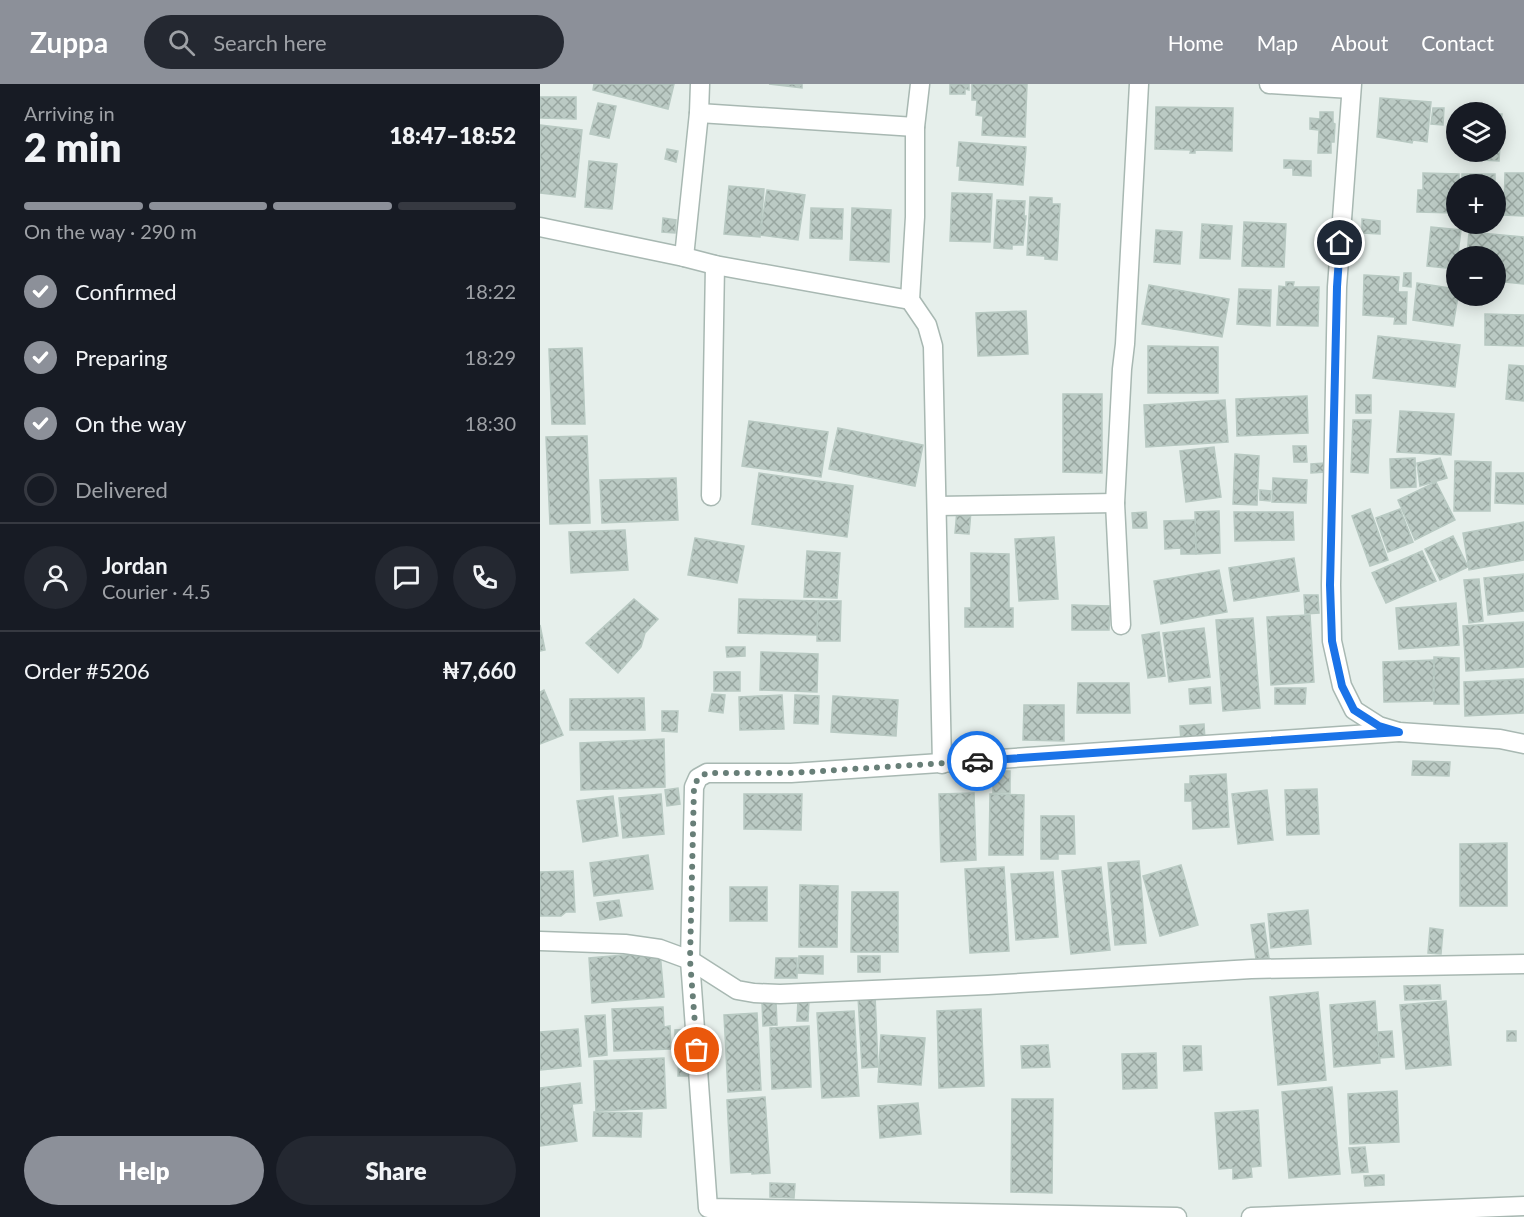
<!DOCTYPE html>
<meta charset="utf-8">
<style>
body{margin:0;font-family:Lato,sans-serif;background:#242831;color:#f1f3f6;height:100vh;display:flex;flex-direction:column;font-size:22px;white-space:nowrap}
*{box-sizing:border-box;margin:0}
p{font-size:20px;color:#9ea1a6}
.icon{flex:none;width:33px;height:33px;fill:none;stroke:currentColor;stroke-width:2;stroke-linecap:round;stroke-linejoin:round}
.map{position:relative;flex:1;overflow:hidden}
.panel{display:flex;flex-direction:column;background:#171b24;width:540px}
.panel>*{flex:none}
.tools{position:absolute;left:906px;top:18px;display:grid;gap:12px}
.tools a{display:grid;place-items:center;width:60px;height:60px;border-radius:50%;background:#171b24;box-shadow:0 3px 15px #0003;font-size:30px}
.pin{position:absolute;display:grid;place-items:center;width:51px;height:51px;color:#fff;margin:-26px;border:3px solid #fff;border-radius:50%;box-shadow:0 2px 6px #0007}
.courier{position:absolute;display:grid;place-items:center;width:60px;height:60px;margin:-30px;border:4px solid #1a73e8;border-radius:50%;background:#fff;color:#222;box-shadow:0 2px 8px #0007}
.overview em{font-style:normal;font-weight:800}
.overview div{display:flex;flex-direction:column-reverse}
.overview{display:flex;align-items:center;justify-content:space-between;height:102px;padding:0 24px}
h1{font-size:39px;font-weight:800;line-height:45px}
.bar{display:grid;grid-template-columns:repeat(4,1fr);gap:9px 6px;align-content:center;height:72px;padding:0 24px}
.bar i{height:8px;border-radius:4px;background:#363941}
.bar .active{background:#8c9099}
.bar p{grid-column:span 4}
.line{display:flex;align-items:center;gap:15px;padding:0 24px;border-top:2px solid #363941}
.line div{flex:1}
.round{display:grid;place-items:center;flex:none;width:63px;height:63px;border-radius:32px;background:#242831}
ol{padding:0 24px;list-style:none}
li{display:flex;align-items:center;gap:18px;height:66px}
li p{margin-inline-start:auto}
li .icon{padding:6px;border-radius:50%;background:#8c9099;color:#fff;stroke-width:4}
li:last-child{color:#9ea1a6}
li i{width:33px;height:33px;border:3px solid #363941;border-radius:50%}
.cta{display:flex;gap:12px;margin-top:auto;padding:12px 24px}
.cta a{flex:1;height:69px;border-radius:36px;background:#8c9099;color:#fff;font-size:24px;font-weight:800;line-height:69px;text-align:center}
.cta a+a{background:#242831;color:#f1f3f6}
header{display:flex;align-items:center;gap:36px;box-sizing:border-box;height:84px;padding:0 30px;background:#8c9099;color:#fff}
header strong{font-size:28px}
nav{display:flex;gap:33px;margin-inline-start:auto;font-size:21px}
.search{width:420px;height:54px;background:#242831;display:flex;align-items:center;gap:15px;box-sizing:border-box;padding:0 21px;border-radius:33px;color:#9ea1a6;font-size:22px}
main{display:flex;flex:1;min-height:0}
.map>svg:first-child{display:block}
</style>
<header>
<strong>Zuppa</strong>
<div class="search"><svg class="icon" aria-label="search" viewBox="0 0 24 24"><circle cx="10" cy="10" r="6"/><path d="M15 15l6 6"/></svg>Search here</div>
<nav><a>Home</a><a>Map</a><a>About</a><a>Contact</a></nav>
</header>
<main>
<section class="panel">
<div class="overview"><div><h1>2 min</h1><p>Arriving in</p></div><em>18:47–18:52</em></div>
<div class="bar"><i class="active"></i><i class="active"></i><i class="active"></i><i></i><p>On the way · 290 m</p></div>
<ol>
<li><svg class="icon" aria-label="check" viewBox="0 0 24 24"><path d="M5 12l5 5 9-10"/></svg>Confirmed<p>18:22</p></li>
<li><svg class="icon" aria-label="check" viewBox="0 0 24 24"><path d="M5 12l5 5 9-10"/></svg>Preparing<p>18:29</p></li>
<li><svg class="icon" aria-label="check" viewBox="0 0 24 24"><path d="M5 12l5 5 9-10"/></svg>On the way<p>18:30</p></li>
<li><i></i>Delivered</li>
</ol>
<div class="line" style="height:108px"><a class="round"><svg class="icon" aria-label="person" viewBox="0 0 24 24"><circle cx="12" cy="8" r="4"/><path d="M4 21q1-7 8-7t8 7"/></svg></a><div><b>Jordan</b><p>Courier · 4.5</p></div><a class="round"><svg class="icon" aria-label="chat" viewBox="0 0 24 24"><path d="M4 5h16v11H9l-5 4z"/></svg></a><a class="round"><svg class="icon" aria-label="phone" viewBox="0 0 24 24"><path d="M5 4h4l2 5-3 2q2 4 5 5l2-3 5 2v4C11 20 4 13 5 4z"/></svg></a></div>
<div class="line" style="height:78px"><div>Order #5206</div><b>₦7,660</b></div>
<div class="cta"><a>Help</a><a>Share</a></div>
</section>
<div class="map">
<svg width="984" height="1133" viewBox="0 0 984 1133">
<defs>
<pattern id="building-cross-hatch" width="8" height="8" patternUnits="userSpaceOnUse" patternTransform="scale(1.5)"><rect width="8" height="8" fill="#bbcac4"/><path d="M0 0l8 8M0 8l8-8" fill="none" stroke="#98a6a0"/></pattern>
</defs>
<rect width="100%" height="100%" fill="#e6efeb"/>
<g fill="url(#building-cross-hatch)" stroke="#b8c9c2" stroke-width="1.5">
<polygon points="54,0 134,0 128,25 53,6"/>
<polygon points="229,0 262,0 262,4"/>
<polygon points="410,0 429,0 429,6 425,5 425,10 410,10"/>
<polygon points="432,0 487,0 485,53 442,51 443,32 436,31 437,16 432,16"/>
<polygon points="0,13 36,13 36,35 0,34"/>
<polygon points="840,14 891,18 887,58 873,56 872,59 837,53"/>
<polygon points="58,19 76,22 69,54 50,50"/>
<polygon points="616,23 693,24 692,67 655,66 655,69 650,69 651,66 615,65"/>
<polygon points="893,24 904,24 903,41 891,40"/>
<polygon points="780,28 793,28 793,39 795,40 794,58 791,58 791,69 778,69 779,46 770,45 770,34 780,35"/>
<polygon points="956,30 962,30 959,77 926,75 926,68 956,68"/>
<polygon points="0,41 42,46 35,113 0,109"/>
<polygon points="419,58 486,63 483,101 419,96 420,82 417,82"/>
<polygon points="127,65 138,67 136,78 125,75"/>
<polygon points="744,76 771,77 771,92 753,91 753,84 744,84"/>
<polygon points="49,77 77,80 72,125 45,123"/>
<polygon points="883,89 919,90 919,100 916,100 916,129 877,128 878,106 883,106"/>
<polygon points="965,89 984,89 984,132 964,131"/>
<rect x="922" y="90" width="33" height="10"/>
<polygon points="189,102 224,105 220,153 184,150"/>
<polygon points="227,106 265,111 258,156 220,151"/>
<polygon points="412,109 452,110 450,158 410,157"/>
<polygon points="490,113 512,114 512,120 520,120 517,176 505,175 505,172 487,171"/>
<polygon points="457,116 485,117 484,132 486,132 483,161 472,161 472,165 454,164"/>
<polygon points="271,124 303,125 302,155 270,154"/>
<polygon points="312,124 351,126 349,178 310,176"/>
<polygon points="123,134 136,136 135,149 122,148"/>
<polygon points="822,135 840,137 840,150 822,149"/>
<polygon points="704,138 746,140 744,183 702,182"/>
<polygon points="662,140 692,142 690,175 660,174"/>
<polygon points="891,143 921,146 916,185 887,182"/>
<polygon points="616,146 642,148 640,180 614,178"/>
<polygon points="929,148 984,153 984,200 956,197 956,172 927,172"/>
<polygon points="864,189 871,189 871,203 863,202"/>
<polygon points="824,191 859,193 858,208 867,208 866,240 854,240 855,233 823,231"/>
<polygon points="746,198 754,198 753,203 779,203 778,242 737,241 739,202 746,203"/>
<polygon points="877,199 916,205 918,212 913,242 873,236"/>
<polygon points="609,201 689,215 682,253 602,240"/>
<polygon points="699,205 731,206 730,242 697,240"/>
<polygon points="486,227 488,270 438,272 436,229"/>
<polygon points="945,230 984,231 984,262 945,261"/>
<polygon points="838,252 920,261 915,303 833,294"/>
<polygon points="608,262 678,263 678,309 608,309"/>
<polygon points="42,264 45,340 12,340 9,265"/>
<polygon points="969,281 984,282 984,317 966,315"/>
<polygon points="523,310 562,310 562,389 523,388"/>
<rect x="816" y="311" width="15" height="18"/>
<polygon points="767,312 768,349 697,352 696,315"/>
<polygon points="685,316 688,358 606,363 604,321"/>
<polygon points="860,327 914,330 911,371 857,368"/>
<polygon points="813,336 831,336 828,389 811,388"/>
<polygon points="209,337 288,348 281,393 202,382"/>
<polygon points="298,344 383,361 375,402 289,385"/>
<polygon points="47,352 50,439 10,440 6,353"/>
<polygon points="753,362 766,362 767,378 754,378"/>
<polygon points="674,363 681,413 646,418 640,367"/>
<polygon points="695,370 719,372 717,421 693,420"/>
<polygon points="875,374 876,403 851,404 850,375"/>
<polygon points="900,374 907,394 880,402 877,379"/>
<polygon points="915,377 951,378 950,427 914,427"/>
<polygon points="785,379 786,388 771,389 771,380"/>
<polygon points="219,389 313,402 307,453 212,440"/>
<polygon points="956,389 984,389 984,420 955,419"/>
<polygon points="136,394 138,436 62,439 60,396"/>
<polygon points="733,394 767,396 766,419 732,418"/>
<polygon points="896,398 915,436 875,456 858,416"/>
<polygon points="720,406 731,407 730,417 720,416"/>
<polygon points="830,425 848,476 830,482 812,432"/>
<polygon points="860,425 873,458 848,468 836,434"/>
<polygon points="417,426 431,427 429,450 415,449"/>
<polygon points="679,427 680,469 656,470 655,428"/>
<polygon points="606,428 607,444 593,444 592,429"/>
<polygon points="694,428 753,428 754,456 695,457"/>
<polygon points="655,436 656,470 641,470 641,464 625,465 624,437"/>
<polygon points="984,438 984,476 929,486 923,449"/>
<polygon points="85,446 88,486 31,489 29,448"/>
<polygon points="913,452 928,483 900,496 885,465"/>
<polygon points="514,453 518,515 479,517 475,455"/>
<polygon points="155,454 204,462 197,499 148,491"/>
<polygon points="267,467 300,469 297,514 264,513"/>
<polygon points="882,467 896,497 846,519 832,489"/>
<polygon points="431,469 469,470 469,524 473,524 473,543 425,543 425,524 431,524"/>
<polygon points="754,474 759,507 694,517 689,484"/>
<polygon points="679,486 687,528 621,540 614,497"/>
<polygon points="984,490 984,527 948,531 944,494"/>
<polygon points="939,495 943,537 929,539 924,496"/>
<polygon points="764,511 778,511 779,529 765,530"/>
<polygon points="94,515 118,535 105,549 101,563 78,589 46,559"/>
<polygon points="199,515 278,517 277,551 198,549"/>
<polygon points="278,517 301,517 300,557 277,557"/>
<polygon points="916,519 919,561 859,565 856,524"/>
<polygon points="532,521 570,522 569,546 532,546"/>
<polygon points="770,531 774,598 731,601 727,533"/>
<polygon points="713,534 720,624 683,627 676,536"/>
<polygon points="984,538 984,583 926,587 923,542"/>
<polygon points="0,541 5,566 0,567"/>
<polygon points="664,544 670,593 629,598 623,549"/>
<polygon points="619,548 625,592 608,594 602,551"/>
<polygon points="186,563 205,563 205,572 187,573"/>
<polygon points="221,568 278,570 277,608 220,606"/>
<polygon points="894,573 919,574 919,620 894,620"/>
<polygon points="894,576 893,617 844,618 843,578"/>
<rect x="174" y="588" width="26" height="19"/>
<polygon points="984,595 984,629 925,632 924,598"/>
<polygon points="538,599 589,599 590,629 537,629"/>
<polygon points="670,603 671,619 650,620 649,605"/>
<polygon points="735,604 766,604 765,620 735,620"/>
<polygon points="4,606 23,651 0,660 0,608"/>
<polygon points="172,610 185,611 183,629 169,627"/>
<polygon points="242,611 244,645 200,646 199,613"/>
<polygon points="255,611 279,612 278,640 254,639"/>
<polygon points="293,612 358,616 356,652 291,648"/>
<polygon points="104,614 105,646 30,646 30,615"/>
<polygon points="484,621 524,621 524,657 483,656"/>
<polygon points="122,627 138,627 137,648 122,647"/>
<polygon points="664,640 665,656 641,658 640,642"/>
<polygon points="124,655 125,703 41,706 40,659"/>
<polygon points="873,677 910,678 909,692 872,691"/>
<rect x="439" y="686" width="12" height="11"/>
<rect x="453" y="687" width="17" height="22"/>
<polygon points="686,690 689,743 653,745 652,717 645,717 645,700 650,700 650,692"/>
<polygon points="138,704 140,720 127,722 125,706"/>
<polygon points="777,705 779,750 747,751 745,706"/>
<polygon points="727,706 733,756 698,760 692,710"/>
<polygon points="434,709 436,776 401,778 399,710"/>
<polygon points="121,710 124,750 83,754 79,714"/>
<polygon points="204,710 262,710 261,746 204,745"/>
<polygon points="450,710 484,711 483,771 449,771"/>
<polygon points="73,712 78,752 43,758 37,717"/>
<polygon points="501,732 534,732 535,770 518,770 518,775 501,775"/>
<polygon points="967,759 967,822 920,822 920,760"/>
<polygon points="108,771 113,805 54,812 50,779"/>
<polygon points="599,777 606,859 575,861 568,779"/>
<polygon points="641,781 658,841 620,852 603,792"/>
<polygon points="464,783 469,867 430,869 425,785"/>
<polygon points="561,783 570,866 531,870 522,787"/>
<polygon points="33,787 35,828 26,828 21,832 0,832 0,788"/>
<polygon points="513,788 518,853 476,856 471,790"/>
<polygon points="260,801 298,802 297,863 259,863"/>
<rect x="190" y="803" width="37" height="34"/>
<polygon points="312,808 358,808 358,868 311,868"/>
<polygon points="79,816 82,832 60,836 57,819"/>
<polygon points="768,826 771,860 731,864 728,830"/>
<polygon points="724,839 729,874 716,875 711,841"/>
<polygon points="890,844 903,846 901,870 888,869"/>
<polygon points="120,868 124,913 52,919 49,874"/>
<polygon points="259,872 283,872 283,890 258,889"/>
<rect x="318" y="872" width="22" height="16"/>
<polygon points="236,874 257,874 257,894 235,894"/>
<polygon points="900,901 901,915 865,916 864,902"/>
<polygon points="778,908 786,996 738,1001 730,913"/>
<polygon points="335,911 338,983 322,984 318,912"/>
<polygon points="258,916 269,916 268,937 257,937"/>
<polygon points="236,917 237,941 223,942 222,918"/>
<polygon points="835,917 840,979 794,983 790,921"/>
<polygon points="906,917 911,981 866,985 860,921"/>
<polygon points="123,923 124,943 130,942 131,965 74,967 72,925"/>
<polygon points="441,925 444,1002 399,1004 397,927"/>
<polygon points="314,927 319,1012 282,1014 277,929"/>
<polygon points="217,929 221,1006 188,1008 184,931"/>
<polygon points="65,931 67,971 49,973 45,932"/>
<polygon points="269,942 271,1003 232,1005 230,944"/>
<polygon points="38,945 41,982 0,986 0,948"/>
<polygon points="151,945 152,964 135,965 135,946"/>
<polygon points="852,947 854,973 839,974 838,948"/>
<rect x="967" y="947" width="9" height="10"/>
<polygon points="341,951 385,954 381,1001 338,998"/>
<polygon points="508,961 510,983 482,984 481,962"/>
<polygon points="643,962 661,962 662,986 644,987"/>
<polygon points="139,966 151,967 151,992 138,992"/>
<polygon points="616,969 617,1004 583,1005 582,970"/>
<polygon points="124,974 126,1024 56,1027 54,977"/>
<polygon points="40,999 42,1019 32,1020 37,1057 0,1062 0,1004"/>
<polygon points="792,1003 800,1090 749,1094 742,1008"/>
<polygon points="857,1007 859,1058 810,1060 808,1010"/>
<polygon points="225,1013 230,1089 212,1090 212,1088 191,1089 187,1016"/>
<polygon points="472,1015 513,1015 512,1109 471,1108"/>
<polygon points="378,1019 381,1050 340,1054 338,1022"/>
<polygon points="718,1026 721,1082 711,1083 712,1093 693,1095 693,1084 679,1085 675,1029"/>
<polygon points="54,1028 102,1029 101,1053 53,1052"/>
<polygon points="825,1063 828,1088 812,1089 809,1064"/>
<polygon points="844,1091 844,1101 825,1102 824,1092"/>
<polygon points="230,1099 255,1100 254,1114 230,1113"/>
</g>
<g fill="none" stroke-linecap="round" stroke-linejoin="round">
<g stroke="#a8b8b2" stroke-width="21">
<g id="minor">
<polyline points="380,0 375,43 375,133 370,216 387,241 393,262 402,680"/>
<polyline points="729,0 811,5"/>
<polyline points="812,0 797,203 791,501 792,557 802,602 814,626 839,642 859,648 960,655 984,660"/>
<polyline points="159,29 375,43"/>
<polyline points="0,143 144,173 175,181 370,216"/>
<polyline points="144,173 159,29 160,0"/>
<polyline points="171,412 175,181"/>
<polyline points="397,422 575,419"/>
<polyline points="581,541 575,419 582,285 585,260 599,0"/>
<polyline points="0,857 85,860 120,865 150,876 197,906 214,909 240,910 448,901 711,885 984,880"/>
<polyline points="637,1133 168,1124 150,876 154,703 158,694 167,689 251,689 859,648"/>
<polyline points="711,1133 984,1122"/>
</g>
</g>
<use href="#minor" stroke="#fff" stroke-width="18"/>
</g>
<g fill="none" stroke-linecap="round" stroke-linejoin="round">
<polyline stroke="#687f78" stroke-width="6" stroke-dasharray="0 10.8" points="157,966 150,876 154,703 158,694 167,689 251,689 437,677"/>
<polyline stroke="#1a73e8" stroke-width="8" points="437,677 859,648 839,642 814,626 802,602 792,557 790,501 797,203 800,159"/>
</g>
</svg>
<div class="tools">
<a><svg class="icon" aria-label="layers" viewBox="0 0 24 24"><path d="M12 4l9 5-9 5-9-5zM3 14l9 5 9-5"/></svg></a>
<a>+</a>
<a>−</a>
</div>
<div class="pin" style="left:157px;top:966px;background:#ea580c"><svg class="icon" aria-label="bag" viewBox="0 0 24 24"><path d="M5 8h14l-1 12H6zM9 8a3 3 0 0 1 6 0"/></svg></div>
<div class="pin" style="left:800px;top:159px;background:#1f2937"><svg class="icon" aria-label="home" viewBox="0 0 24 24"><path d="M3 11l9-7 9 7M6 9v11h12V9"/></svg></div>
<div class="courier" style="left:437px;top:677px"><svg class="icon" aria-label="car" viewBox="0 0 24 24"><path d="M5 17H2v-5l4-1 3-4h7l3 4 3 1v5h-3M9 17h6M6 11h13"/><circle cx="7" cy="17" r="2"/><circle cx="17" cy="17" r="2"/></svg></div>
</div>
</main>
